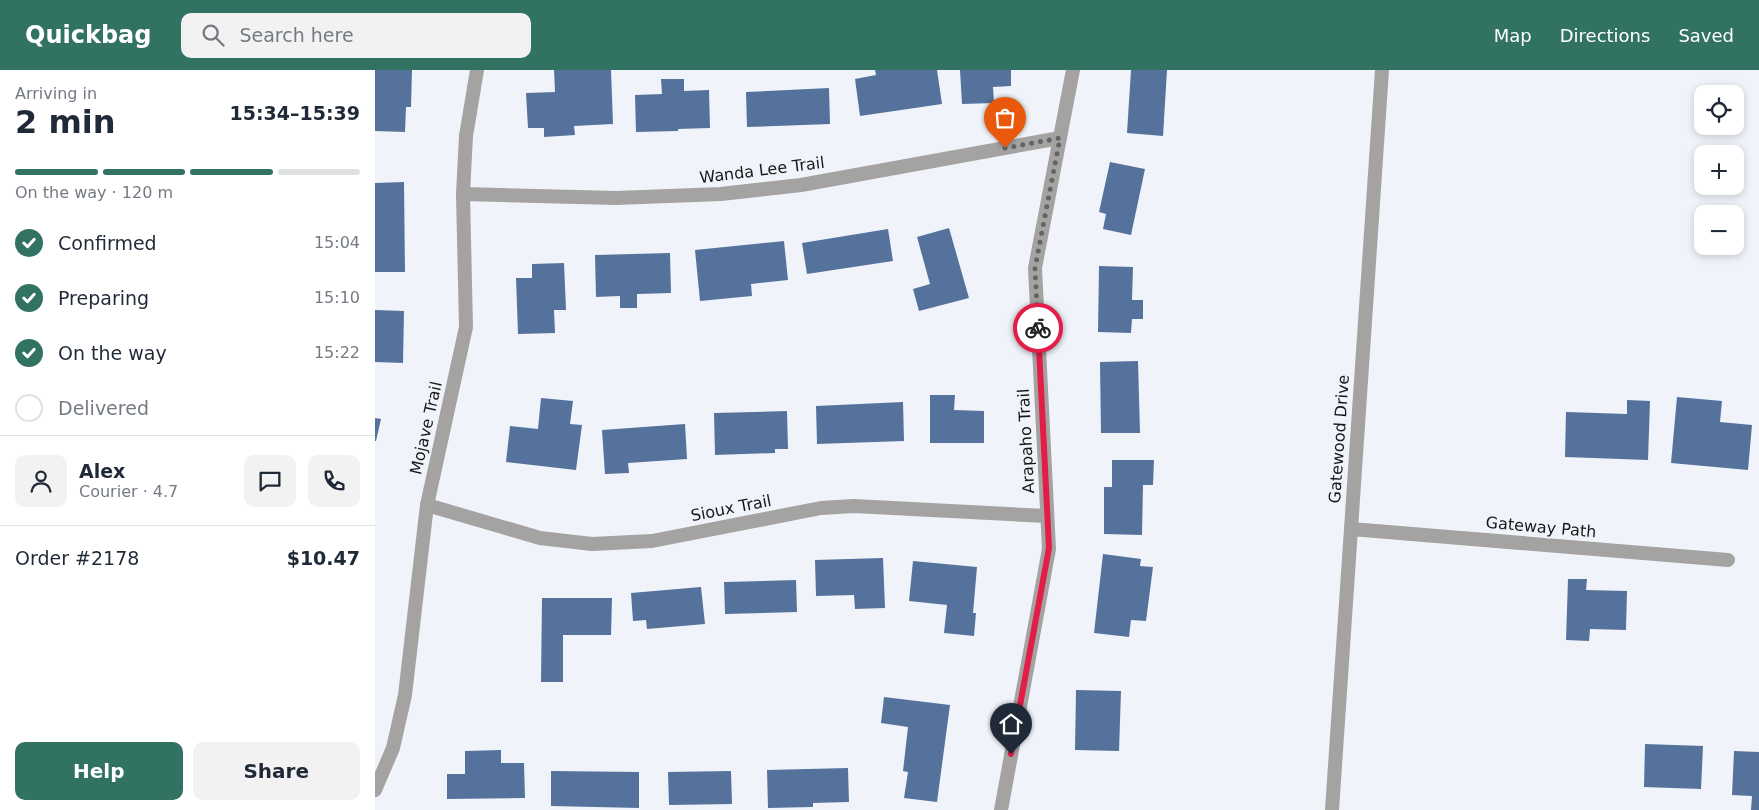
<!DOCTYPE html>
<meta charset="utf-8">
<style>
body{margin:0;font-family:"DejaVu Sans",sans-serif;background:#f2f2f3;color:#1f2937;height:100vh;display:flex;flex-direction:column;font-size:19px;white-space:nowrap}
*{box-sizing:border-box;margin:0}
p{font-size:16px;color:#747a83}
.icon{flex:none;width:28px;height:28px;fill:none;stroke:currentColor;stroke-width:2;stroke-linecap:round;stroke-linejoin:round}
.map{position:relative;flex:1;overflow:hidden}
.sheet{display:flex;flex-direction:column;background:#fff;width:375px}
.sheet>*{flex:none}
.buttons{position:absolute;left:1319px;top:15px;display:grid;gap:10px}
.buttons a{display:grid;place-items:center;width:50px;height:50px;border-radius:10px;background:#fff;box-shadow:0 2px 8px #0003;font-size:25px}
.pin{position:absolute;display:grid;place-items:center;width:42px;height:42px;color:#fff;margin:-51px -21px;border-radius:50% 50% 50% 0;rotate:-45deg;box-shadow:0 0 5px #0007}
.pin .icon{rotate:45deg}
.courier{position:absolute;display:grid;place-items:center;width:50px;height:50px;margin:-25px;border:4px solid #e11d48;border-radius:50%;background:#fff;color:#222;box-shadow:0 1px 6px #0007}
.overview em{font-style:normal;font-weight:600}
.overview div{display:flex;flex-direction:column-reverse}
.overview{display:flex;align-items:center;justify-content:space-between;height:85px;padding:0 15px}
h1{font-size:32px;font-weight:600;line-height:38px}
.bar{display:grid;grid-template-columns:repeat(4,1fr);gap:8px 5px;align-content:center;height:60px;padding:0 15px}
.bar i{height:6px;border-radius:4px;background:#e0e1e3}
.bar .on{background:#317262}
.bar p{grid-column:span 4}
.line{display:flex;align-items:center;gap:12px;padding:0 15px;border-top:1px solid #e0e1e3}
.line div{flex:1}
.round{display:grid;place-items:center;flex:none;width:52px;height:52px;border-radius:10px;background:#f2f2f3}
ol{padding:0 15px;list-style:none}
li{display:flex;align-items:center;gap:15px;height:55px}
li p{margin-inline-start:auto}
li .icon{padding:5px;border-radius:50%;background:#317262;color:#fff;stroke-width:4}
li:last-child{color:#747a83}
li i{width:28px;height:28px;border:2px solid #e0e1e3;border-radius:50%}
.button{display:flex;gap:10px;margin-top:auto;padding:10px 15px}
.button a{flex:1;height:58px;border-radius:10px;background:#317262;color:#fff;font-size:20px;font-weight:600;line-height:58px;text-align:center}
.button a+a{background:#f2f2f3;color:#1f2937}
header{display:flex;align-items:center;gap:30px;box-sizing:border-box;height:70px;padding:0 25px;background:#317262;color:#fff}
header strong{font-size:24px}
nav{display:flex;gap:28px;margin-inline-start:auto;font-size:18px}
.search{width:350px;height:45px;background:#f2f2f3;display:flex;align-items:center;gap:12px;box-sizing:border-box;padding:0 18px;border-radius:10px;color:#747a83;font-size:19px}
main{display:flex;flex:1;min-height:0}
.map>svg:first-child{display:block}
</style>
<header>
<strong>Quickbag</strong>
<div class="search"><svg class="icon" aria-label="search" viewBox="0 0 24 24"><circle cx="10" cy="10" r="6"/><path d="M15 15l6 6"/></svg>Search here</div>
<nav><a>Map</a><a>Directions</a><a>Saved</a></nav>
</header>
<main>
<section class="sheet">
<div class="overview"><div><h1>2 min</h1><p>Arriving in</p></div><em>15:34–15:39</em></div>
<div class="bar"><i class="on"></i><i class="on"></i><i class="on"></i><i></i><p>On the way · 120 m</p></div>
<ol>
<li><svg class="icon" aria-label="check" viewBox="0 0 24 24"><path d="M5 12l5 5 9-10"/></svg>Confirmed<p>15:04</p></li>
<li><svg class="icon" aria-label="check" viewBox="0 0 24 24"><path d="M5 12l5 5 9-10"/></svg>Preparing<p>15:10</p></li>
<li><svg class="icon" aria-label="check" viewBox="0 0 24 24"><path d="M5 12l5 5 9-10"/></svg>On the way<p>15:22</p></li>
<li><i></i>Delivered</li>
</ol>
<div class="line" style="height:90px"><a class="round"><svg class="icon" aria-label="person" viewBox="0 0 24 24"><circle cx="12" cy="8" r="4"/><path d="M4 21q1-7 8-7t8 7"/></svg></a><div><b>Alex</b><p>Courier · 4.7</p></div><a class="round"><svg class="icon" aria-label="chat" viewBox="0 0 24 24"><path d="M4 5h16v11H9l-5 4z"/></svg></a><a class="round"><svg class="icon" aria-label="phone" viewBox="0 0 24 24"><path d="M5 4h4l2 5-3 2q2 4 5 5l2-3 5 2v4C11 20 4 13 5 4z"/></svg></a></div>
<div class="line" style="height:65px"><div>Order #2178</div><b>$10.47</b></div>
<div class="button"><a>Help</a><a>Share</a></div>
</section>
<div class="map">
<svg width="1384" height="740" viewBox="0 0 1384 740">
<rect width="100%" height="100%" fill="#f0f4fa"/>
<g fill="#55729c">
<polygon points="0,0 37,0 36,37 31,37 30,62 0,61"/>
<polygon points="179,0 236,0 238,54 199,56 200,65 169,67 169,58 153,58 151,23 180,22"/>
<polygon points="500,0 562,0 567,34 485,46 480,9 501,5"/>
<polygon points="585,0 636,0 636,16 618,17 619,33 587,34"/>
<polygon points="756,0 792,0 788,66 752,63"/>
<polygon points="286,9 309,9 309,21 334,20 335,58 303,59 303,61 261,62 260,25 287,24"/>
<polygon points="454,18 455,54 372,57 371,22"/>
<polygon points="735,92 770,99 756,165 728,159 731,144 724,142"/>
<polygon points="29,112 30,202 0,202 0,113"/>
<polygon points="574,158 594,228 544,241 538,219 555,214 542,167"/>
<polygon points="513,159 518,191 432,204 427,173"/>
<polygon points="409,171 413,210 376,214 377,226 325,231 320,180"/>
<polygon points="295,183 296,223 262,224 262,238 245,238 245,226 221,227 220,185"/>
<polygon points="189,193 191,240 179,240 180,263 143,264 141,208 157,208 157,194"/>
<polygon points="724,196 758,197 757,230 768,230 768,249 757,249 756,263 723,262"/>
<polygon points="0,240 29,241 28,293 0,292"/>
<polygon points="763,291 765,363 726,363 725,292"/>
<polygon points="555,325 580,325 579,340 609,341 609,373 555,373"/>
<polygon points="1302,327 1347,331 1345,352 1377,355 1373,400 1296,393"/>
<polygon points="166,328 198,331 195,354 207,355 201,400 131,392 135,356 163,359"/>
<polygon points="1252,330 1275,331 1273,390 1190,387 1191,342 1252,344"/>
<polygon points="528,332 529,371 442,374 441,336"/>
<polygon points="412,341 413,379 400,379 400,383 340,385 339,343"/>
<polygon points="0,348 6,349 1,371 0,371"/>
<polygon points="310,354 312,389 253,393 254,403 230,404 227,360"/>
<polygon points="737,390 779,390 778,415 768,415 767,465 729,464 729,417 737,417"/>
<polygon points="728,484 766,489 765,496 778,497 771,551 756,550 754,567 719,563"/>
<polygon points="508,488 510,538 480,539 479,525 441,526 440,490"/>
<polygon points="538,491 602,497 598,543 601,543 599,566 569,563 572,535 534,531"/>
<polygon points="1193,509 1212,509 1211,520 1252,521 1251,560 1215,559 1214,571 1191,570"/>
<polygon points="421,510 422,542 350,544 349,512"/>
<polygon points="326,517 330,554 272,559 271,550 258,551 256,523"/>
<polygon points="167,528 237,528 236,565 188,565 188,612 166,612"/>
<polygon points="701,620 746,621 744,681 700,680"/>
<polygon points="509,627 575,635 562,732 529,728 533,702 528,701 533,657 506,653"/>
<polygon points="1270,674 1328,676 1326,719 1269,717"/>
<polygon points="126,680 126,693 149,693 150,728 72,729 72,704 90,704 90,681"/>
<polygon points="1359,681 1384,682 1384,740 1376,740 1377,726 1357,725"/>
<polygon points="473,698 474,732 438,733 438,737 393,738 392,700"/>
<polygon points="176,701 264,702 264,738 176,736"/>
<polygon points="356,701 357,734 294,735 293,702"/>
</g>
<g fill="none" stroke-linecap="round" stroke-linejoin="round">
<g stroke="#a5a2a2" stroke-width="14">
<polyline points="88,124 241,128 346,124 426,115 685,68"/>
<polyline points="52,435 165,468 217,474 277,471 446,438 479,436 672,446"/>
<polyline points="976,459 1353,490"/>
<polyline points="0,720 18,678 30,625 52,435 91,257 88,124 91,66 102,0"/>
<polyline points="626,740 674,479 660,198 698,0"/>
<polyline points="957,740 1007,0"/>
</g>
</g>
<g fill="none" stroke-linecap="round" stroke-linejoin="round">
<polyline stroke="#626568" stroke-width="5" stroke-dasharray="0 9" points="630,78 685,68 660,198 663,258"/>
<polyline stroke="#e11d48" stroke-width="6" points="636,684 674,478 663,258"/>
</g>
<g text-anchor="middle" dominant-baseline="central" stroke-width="4" stroke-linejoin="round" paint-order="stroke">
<g font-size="16" fill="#16181a" stroke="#f0f4fa">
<text transform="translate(387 100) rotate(-7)">Wanda Lee Trail</text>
<text transform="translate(51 358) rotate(-77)">Mojave Trail</text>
<text transform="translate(964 369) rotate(-86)">Gatewood Drive</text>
<text transform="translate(651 371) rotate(-93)">Arapaho Trail</text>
<text transform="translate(356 438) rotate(-11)">Sioux Trail</text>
<text transform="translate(1166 457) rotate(5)">Gateway Path</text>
</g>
</g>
</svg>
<div class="buttons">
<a><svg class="icon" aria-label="locate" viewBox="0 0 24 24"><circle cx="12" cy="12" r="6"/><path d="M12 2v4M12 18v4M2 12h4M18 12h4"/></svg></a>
<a>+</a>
<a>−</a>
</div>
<div class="pin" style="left:630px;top:78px;background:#ea580c"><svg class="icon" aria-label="bag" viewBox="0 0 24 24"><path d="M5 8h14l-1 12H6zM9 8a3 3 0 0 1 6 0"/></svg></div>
<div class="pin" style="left:636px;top:684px;background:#1f2937"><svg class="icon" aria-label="home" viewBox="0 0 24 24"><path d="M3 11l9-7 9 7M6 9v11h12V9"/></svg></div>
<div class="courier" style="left:663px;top:258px"><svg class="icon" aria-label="bike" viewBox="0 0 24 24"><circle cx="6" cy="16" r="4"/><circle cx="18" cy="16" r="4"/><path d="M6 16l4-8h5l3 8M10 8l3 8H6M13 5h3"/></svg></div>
</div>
</main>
